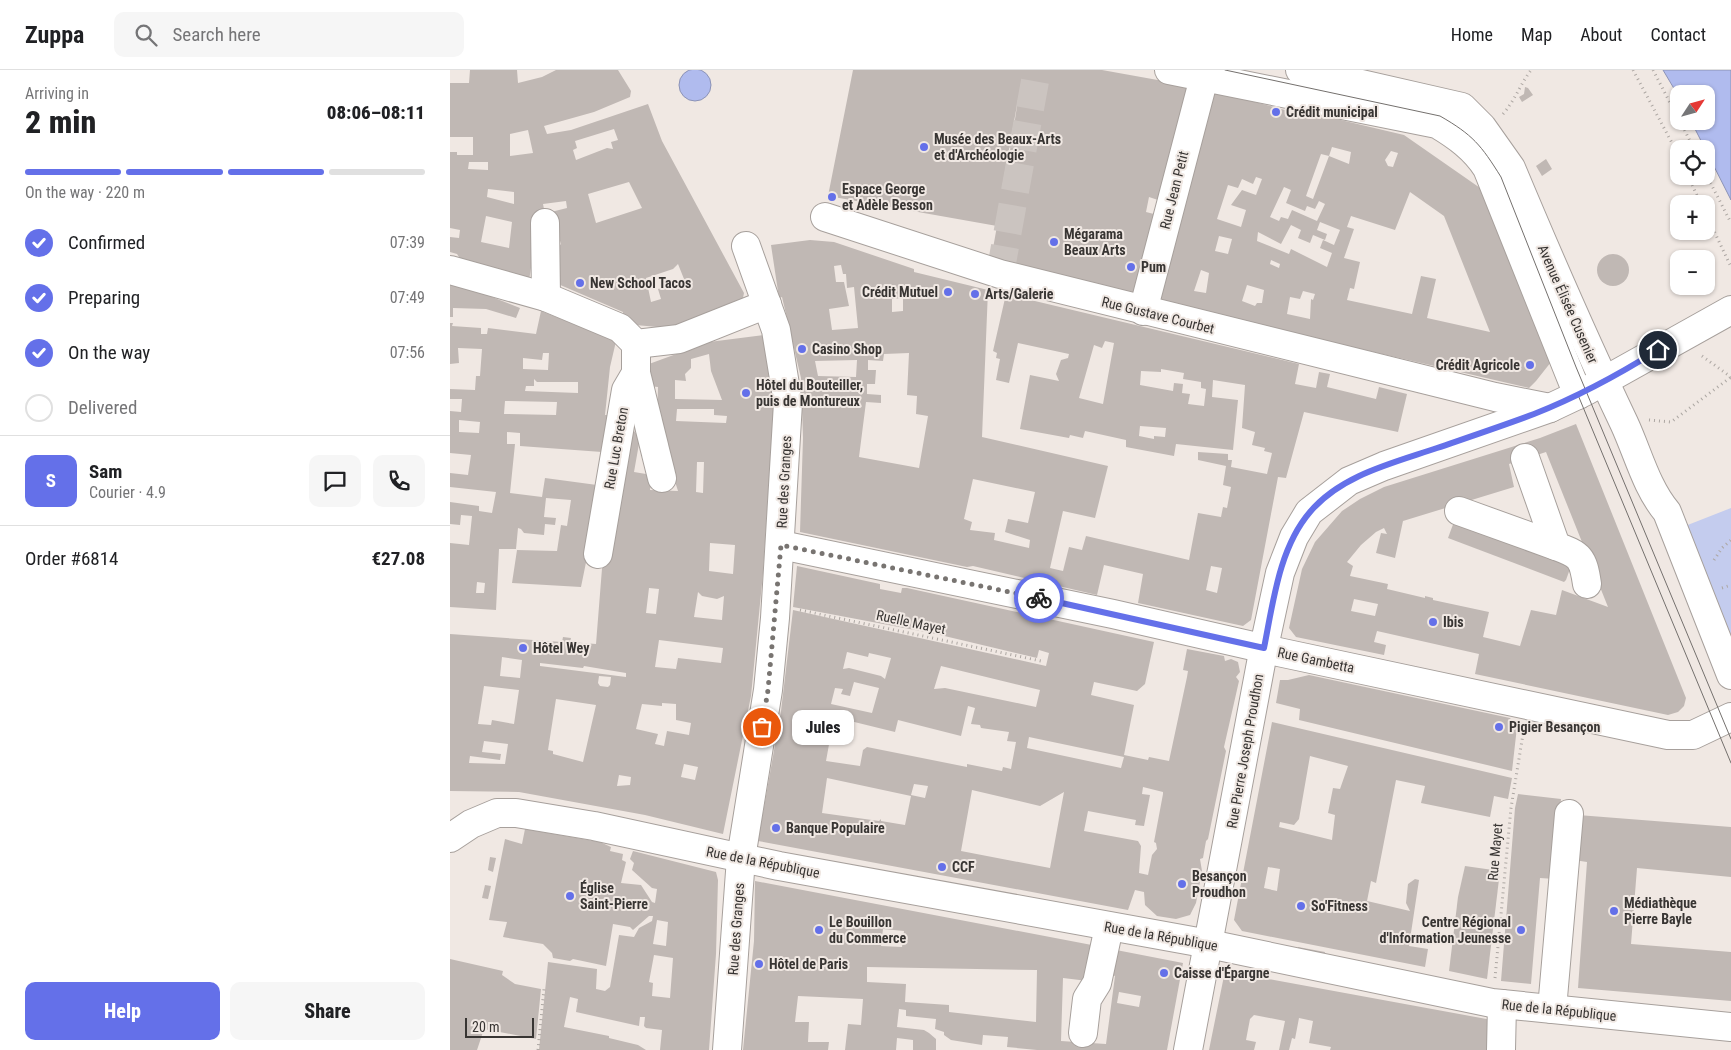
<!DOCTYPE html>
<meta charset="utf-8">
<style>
body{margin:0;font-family:"Roboto Condensed",sans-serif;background:#f6f6f6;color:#202124;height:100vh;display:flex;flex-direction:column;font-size:19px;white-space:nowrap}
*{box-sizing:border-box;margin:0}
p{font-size:16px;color:#757577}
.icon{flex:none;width:28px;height:28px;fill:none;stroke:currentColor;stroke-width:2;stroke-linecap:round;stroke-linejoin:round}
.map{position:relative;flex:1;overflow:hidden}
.sheet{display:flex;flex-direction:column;background:#fff;width:450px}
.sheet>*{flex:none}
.needle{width:32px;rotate:54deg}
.controls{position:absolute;left:1220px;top:15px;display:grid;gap:10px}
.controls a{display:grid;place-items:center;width:45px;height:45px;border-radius:10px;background:#fff;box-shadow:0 1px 4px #0004;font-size:25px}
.scale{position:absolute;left:15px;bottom:12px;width:69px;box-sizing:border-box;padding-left:5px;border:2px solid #383533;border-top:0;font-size:14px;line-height:18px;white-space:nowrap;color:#383533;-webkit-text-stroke:4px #f0e8e3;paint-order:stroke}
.pin{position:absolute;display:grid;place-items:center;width:42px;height:42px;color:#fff;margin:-21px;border:2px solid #fff;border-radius:50%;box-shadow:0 1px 5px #0007}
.courier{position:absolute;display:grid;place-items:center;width:50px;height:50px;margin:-25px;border:4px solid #6470e9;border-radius:50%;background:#fff;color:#222;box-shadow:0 1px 6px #0007}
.bubble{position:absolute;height:35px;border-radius:10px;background:#fff;box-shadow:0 1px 4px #0004;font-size:16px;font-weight:800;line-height:35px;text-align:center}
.head em{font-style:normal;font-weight:800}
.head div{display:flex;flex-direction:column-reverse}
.head{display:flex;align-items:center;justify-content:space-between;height:85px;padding:0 25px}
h1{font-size:32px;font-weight:800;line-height:38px}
.bar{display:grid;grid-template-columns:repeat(4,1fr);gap:8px 5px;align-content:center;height:60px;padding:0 25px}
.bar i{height:6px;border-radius:4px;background:#e0e0e0}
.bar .current{background:#6470e9}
.bar p{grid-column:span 4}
.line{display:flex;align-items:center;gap:12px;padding:0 25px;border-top:1px solid #e0e0e0}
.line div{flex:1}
.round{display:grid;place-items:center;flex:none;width:52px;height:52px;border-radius:10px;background:#f6f6f6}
ol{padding:0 25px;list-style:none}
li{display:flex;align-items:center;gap:15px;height:55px}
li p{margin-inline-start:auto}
li .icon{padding:5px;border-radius:50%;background:#6470e9;color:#fff;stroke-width:4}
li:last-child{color:#757577}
li i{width:28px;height:28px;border:2px solid #e0e0e0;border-radius:50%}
.cta{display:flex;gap:10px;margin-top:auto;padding:10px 25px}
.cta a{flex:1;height:58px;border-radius:10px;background:#6470e9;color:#fff;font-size:20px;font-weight:800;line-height:58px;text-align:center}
.cta a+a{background:#f6f6f6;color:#202124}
header{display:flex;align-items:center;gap:30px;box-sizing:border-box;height:70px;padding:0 25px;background:#fff;border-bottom:1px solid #e0e0e0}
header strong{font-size:24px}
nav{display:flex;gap:28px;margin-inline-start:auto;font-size:18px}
.search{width:350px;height:45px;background:#f6f6f6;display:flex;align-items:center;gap:12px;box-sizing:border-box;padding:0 18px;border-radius:10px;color:#757577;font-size:19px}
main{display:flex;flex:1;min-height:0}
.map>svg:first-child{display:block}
</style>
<header>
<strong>Zuppa</strong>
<div class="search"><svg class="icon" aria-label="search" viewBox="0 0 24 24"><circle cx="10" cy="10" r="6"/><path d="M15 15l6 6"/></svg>Search here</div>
<nav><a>Home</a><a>Map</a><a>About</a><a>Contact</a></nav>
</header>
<main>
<section class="sheet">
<div class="head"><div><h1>2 min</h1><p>Arriving in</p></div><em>08:06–08:11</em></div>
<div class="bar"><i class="current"></i><i class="current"></i><i class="current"></i><i></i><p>On the way · 220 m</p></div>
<ol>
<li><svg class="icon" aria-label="check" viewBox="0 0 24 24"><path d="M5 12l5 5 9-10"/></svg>Confirmed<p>07:39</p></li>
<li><svg class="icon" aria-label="check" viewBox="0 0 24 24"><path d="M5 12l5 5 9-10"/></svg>Preparing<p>07:49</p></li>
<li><svg class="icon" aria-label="check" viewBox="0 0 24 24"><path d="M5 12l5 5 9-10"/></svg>On the way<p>07:56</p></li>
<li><i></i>Delivered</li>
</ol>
<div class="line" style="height:90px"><b class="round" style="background:#6470e9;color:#fff">S</b><div><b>Sam</b><p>Courier · 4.9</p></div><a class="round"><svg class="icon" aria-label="chat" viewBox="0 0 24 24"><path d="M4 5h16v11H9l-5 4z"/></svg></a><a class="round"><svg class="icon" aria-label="phone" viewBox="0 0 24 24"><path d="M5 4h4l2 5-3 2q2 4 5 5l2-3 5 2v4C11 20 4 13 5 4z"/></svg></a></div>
<div class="line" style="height:65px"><div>Order #6814</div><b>€27.08</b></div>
<div class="cta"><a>Help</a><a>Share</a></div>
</section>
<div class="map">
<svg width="1281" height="980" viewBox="0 0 1281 980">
<rect width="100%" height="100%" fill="#f0e8e3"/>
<polygon fill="#c4ccee" points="1281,438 1281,582 1230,458"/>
<g fill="#b0bbee" stroke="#8c93b6">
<circle cx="245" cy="15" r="16"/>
<polygon points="1213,0 1281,0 1281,130 1241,51 1256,51 1256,24 1229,24 1229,27"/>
</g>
<g fill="#c0b8b4" fill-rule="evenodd">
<path d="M20,0H67L68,13L92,7L106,0H168L181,21L180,27L144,42L94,56L97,64L121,60L198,34L212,71L294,223L293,228L219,258L174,254L173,242L108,214L106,180L111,174L101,142L117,138L116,131L93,134L95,144L89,145L79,211L15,196L7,184L0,182V167L9,168L10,160L0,158V82H7V85H23V67H0V13H19ZM164,59L168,70L161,72L163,79L157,78L126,90L123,80L127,78L125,71ZM78,60L83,83L60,86V64ZM19,92H38V100L18,99ZM179,112L192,138L146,153L138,124ZM38,119L64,122V134L37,127ZM36,146L62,152L59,178L31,172ZM228,194L234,209L208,219L211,229L201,232L196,208L223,199Z"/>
<path d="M403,0H652L741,16L711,131L699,127L696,142L708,145L687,229L540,195L547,156L378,126ZM569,24L554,118H552Z"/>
<polygon points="1075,17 1078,18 1083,25 1072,32 1069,27 1074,24"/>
<path d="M760,20L835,40L836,37L954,65L1033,120L1101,292L1086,311L1079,318L708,232ZM882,77L901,82L899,94L879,86ZM941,81L948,83L943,97L938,96L935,90ZM871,84L879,86L863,129L856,126ZM806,107L812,109L806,125L792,120L781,135L796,140L791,157L767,149L778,115L788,118L792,109L803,114ZM834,117L841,120L836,133L855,141L857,136L865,139L869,131L875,134L867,151L842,140L838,149L831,147L829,151L820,147ZM960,122L994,146L1040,262L977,248L986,209L971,206L962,244L897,230L900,218L904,219L910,192L894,188L904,159L897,157L901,146L945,160ZM870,152L890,160L884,175L873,170L870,178L882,183L877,197L841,179L839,184L807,171L808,162L831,174L841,155L851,160L848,168L860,173L863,165L875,170L877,164L867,160ZM769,166L782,169L778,184L765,181ZM821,190L830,194L829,198L820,194ZM751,200L759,203L756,223L744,221ZM797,215L814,220L812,233H807L805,236L792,231ZM853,221L865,224L863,230L861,229L860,249L837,244L840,227L850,229Z"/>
<polygon points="1096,89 1102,99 1092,106 1086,96"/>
<path d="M360,170L384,172L464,199V202L538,220L532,367L658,396L645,448L613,441L600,498L613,501L619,477L632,480L636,466L739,490L748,443L771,447L773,437L777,438L781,417L773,415L776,396L748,390V382L778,384V390H782L781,397L817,404L822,383L814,381L815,378L802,375L805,362L792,358L795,315L763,310L762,327L788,330L783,380L726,374L724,386L676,377V370L635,361L633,368L620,365L619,368L570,359L580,305L609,311L606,304L611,290L618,288L619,284L568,273L559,313L546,310L550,289L546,288L547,283L543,281L556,224L849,294L845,314L866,318L869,302L880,304L877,317L926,329L929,317L957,324L948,362L854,342L836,408L828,407L801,550L793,556L688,533L693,504L654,495L647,525L523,496L517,497L350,462L353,368L351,308L332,227L329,228L321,175ZM391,195L393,204H396L397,218L404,217L408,258L382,260L379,239L399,236L394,212H386L384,196ZM453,228V241L442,242V229ZM655,271L664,273L653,334L629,328L644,275L652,278ZM459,283L457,325L467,326L466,344L478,346L469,398L409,387L416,332L431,333V325L417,324V314H425L426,300H418V290L433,291L434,284ZM407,290L406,307L368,306L365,291ZM711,299L734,303L733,309L751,312V318L756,319L754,336L738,334L740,324L732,323L733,314L724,313L723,321L690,315L691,301L711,302ZM690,356L716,358L715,367L704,366V369L689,366ZM523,409L585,422L578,453L558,449L555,462L580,470L579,478L544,470L545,463L520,460L522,452L514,449ZM761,496L772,498L767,523L756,520Z"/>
<circle cx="1163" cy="200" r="16"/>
<polygon points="0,215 44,222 42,227 70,238 66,248 36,239 3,238 3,247 0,247"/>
<path d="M91,241L136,259L167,267L160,297L155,345H166L131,517L62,513L67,480L107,481L111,455L117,456L121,430L96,428L94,447L106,448L105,455L95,454L94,465L74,463L71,459L68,458L66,479H49L46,540L0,537V473L19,475L22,446L11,445L10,455L0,454V432L29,436V441L42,443L46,422L0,417V403L18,405L21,385L0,383V341L11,342L12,329H0V319L25,320L26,306H30L32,279L8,278L9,293L0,294V253H3L2,256L31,258V264H37L38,258L86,264ZM93,283H99L98,300L73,299V288L92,290ZM84,309L87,312H128V323L75,321L76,316H84ZM55,331L107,332L106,345L54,344ZM9,350L30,352L29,363L9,362ZM57,362L70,363V376L152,382L147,415L95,408L92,427L60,423L65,374H57ZM27,512L35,513L34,523H26Z"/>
<path d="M314,265L324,334L313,503L301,626L273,764L195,745L69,722L0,721V564L112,572L113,567L121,568L120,572L146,574L153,486L178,354L190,368L184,402L202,405L200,420L228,421L207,355L208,317L198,316L199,294L259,272ZM259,284L261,301L272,330L225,329V310L236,311L235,304L241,298V289ZM227,339H264V345L277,346L276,353L226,351ZM247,392H254L253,423L246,422ZM260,473L285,475L283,504L259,501ZM199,518L209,519L206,544L196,543ZM248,522L252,526L267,529L274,526L272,550L244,547ZM209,570L273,578L271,593L228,588L226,599L205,597ZM52,587L72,590L70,608L50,606ZM90,593L133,598L134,596L176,603V607L90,596ZM149,606L161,607L160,615L158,617L150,616L148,613ZM34,616L69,620L64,654L42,650L41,655L28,654ZM106,629L146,635L133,692L103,684V681L98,680ZM212,633L226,634V650L241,653L239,665L217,661L214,676L205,674L208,664L186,659L192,634L212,636ZM34,671L58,674L55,694L19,693L20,686L50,690L51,684L32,682ZM234,694L248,697L245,710L231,707ZM169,705L181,707L180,715L167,716Z"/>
<path d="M1126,354L1236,628L1234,636L1228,642L1218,645L1025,604L1029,584L927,561L924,572L936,575L934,585L846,567L839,558L852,499L865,472L892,441L910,429L934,417L1090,368ZM1096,382L1158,537L1112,520L1106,545L1081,540L1070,576L1033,567L1039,542L983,530V528L975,526V528L937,519L938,514L900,506L903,496L897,492L911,475L926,462L934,458L937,464L931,463L926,483L945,488L953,451L1064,417L1059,394ZM904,529L928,534L925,546L901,541Z"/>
<polygon points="1005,449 1122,493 1116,510 1114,512 998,468"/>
<path d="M347,496L430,514V519L451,523L452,518H457L704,572L695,614L687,621L644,612L641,625L684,635L674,685L698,690L699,687L719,691L737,607L738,601L733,600L737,579L774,586L775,591L781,589L788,592L790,602L786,607L789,611L774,677L776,681L758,769L756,771L753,788L750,789L752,801L746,833L740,845L726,849L707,846L695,835L694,822L685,820L678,840L308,771L331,641L343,540L596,596L599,583L589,580L587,588L486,564L343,537ZM397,582L418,587L419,583L441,588L435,609L431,606L399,598L393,599ZM491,596L590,620L586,637L495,618L484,619ZM404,612L429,618L422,643L381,634L385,618L393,619L391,624L400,626ZM518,636L525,638L521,654L530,655L531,658L559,662L557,671L566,672L561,699L553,697L552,701L517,694V697L417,677L413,680L410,696L376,691L384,647L445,662L448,650L511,666ZM579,667L674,687L671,698L577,678ZM377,708L461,726L455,755L431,751V749L429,751L372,743ZM464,714L478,716L475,728L461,725ZM693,717L713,722V724L704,772L706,773L707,779L702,785L698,805L689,803L691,776L688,771L634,761L638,741L686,750L685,755L694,756L700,725L692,724ZM522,720L590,736L614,722L600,798L511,781Z"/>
<polygon points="859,605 1060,648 1067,657 1062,701 849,650 850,639 826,633 830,610 838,610"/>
<path d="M822,652L1062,708L1058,729L1044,726L1040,747L971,733L975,716L946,710L926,813L921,811L917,831L960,841L956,833L958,814L965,809L969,810L959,876L978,879L975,897L792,861L784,850ZM860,686L898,696L890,719L883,718L878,743L885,745L882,770L829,757L830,752L844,755L849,749ZM818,797L830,799L827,821L814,818Z"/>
<polygon points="1068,724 1111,729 1105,809 1090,808 1081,914 1051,911 1065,738"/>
<polygon points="1128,745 1281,757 1281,807 1187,798 1181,874 1281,882 1281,931 1128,918 1137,792 1124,790"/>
<path d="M75,759L150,772L161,777L160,781L173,784L172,790L176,792L171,813L191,815L202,832L205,833L207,819L202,818L182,800L184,793L180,789L183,781L266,802L268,810L266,884L259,980H210L212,960L196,958L194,956L195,947H190L189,956L126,942L128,929L120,927L114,957L159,966V968L188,975L196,980H89L98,892L147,899L146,919L155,921L160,917L169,865L184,867L189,858L202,851L203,846H199L183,860L180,857L163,854L156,896L123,889L120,891L103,888L102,883L93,874L53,867L57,852L39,850L51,789L55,769L72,774ZM207,850L218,852L216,876L203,874ZM204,885L223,888L220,928L202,926L203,913L199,912Z"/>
<polygon points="40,787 46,788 43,802 38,800"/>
<polygon points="1015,796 1050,801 1037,909 999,901 1008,827"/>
<path d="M305,811L647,876L638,911L613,908L611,971L656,974L665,906L657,903L661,879L733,893L717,980H587L557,977L558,967L533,965L532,975L501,970L494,965V962L485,959L486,949L456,946V940L449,939L447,957L474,960L479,963L486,969V980H463V970L447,968L446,980H395L398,954L411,955L413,929L348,926L345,952H359L358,972H379L378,980H293L304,871ZM433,859L454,861L452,877L431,876ZM417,897L587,900L586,952L499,942V935L455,932L456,914L417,912ZM669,922L691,926L689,937L667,933Z"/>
<polygon points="35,815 41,816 38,829 32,828"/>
<polygon points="848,877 875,882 874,887 847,882"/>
<polygon points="0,889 53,901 52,905 65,914 91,919 86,969 34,959 27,980 0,980"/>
<polygon points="775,901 1042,950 1043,980 880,980 881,977 859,973 863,951 849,948 845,969 842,968 839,980 829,980 835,951 804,945 800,949 796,970 806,972 804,980 759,980"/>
</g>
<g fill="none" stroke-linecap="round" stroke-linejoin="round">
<polyline stroke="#cbc4c0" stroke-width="28" stroke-dasharray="28 14" stroke-linecap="butt" points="550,204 587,0"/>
<g stroke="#a7a09c" stroke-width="30">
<g id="minor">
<path d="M719,0L987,54C1007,66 1024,78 1037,98L1128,325"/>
<path d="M850,0L1012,37L1032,57L1061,98C1097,184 1134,269 1174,353C1188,383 1196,417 1217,442L1281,605"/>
<polyline points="375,147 550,204 1045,327 1100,338"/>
<polyline points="95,153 96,227"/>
<polyline points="0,200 96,227 170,258 186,274 229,269 317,234"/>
<polyline points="693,241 756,0"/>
<polyline points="186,303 212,408"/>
<path d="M1075,388L1106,476C1130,485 1133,487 1137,514"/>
<polyline points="1009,441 1106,476"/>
<polyline points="331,475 663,544 833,583 1218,665 1243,665 1281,647"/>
<polyline points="148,484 176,320 186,303 186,274"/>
<polyline points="0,768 21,754 47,743 66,743 144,756 329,796 759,874 1042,933 1281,957"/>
<polyline points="1102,939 1119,744"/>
<polyline points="633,963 637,929 647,913 659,857"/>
<polyline points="277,980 291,788 318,620 325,548 338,333 326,260 296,176"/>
<polyline points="738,980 814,577 830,503 844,467 859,442 899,411 934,396 1100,338 1136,321 1281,240"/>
<polyline points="1051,980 1052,934"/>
</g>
</g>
<g stroke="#aca6a2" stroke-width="3" stroke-dasharray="1 4" stroke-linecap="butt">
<polyline points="1183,0 1229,86"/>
<polyline points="1203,0 1229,50"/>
<path d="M1053,44C1065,30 1070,15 1081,0"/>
<polyline points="1230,51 1244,79"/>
<polyline points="1256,104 1281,153"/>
<polyline points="1238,106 1251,134"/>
<polyline points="1256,144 1281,197"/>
<polyline points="1252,286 1281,307"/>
<polyline points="1199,350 1221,352 1281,307"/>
<polyline points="1264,490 1272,478 1281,470"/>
<polyline points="1272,518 1281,515"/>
<polyline points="350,540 591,591"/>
<polyline points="1045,908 1061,738 1074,658"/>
<polyline points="88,980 94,919"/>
</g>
<use href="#minor" stroke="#fff" stroke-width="28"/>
<g stroke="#74706d" stroke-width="1">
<path d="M775,0L990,46C1023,65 1031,75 1051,107L1126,297L1281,669"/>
<polyline points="1128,325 1281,693"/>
</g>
</g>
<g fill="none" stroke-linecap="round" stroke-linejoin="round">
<polyline stroke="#787471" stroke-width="5" stroke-dasharray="0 9" points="312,657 318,620 331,475 589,528"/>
<path stroke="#6470e9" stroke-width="6" d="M589,528L814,578C823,533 829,478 860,442C891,405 943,393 987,378C1019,367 1052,356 1084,344C1127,327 1168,305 1208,280"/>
</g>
<g fill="#6470e9" stroke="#f0e8e3" stroke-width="2">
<circle cx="826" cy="42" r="5"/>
<circle cx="474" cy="77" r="5"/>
<circle cx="382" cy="127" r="5"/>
<circle cx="604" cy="172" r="5"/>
<circle cx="681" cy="197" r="5"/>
<circle cx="130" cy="213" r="5"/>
<circle cx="498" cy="222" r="5"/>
<circle cx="525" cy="224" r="5"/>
<circle cx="352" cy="279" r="5"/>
<circle cx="1080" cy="295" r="5"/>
<circle cx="296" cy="323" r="5"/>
<circle cx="983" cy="552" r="5"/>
<circle cx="73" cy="578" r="5"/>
<circle cx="1049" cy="657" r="5"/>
<circle cx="326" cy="758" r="5"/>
<circle cx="492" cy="797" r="5"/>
<circle cx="732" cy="814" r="5"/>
<circle cx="120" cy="826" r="5"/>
<circle cx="851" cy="836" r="5"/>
<circle cx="1164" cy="841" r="5"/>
<circle cx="369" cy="860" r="5"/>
<circle cx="1071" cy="860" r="5"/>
<circle cx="309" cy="894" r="5"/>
<circle cx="714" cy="903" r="5"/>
</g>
<g text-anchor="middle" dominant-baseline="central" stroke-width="4" stroke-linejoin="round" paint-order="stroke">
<g font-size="14" font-weight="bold" fill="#383533" stroke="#f0e8e3" text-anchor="start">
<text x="836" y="42">Crédit municipal</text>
<text x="484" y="69">Musée des Beaux-Arts<tspan x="484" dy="16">et d'Archéologie</tspan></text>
<text x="392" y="119">Espace George<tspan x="392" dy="16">et Adèle Besson</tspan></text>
<text x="614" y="164">Mégarama<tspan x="614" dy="16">Beaux Arts</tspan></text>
<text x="691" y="197">Pum</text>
<text x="140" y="213">New School Tacos</text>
<text x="488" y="222" text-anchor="end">Crédit Mutuel</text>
<text x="535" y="224">Arts/Galerie</text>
<text x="362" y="279">Casino Shop</text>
<text x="1070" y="295" text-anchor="end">Crédit Agricole</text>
<text x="306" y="315">Hôtel du Bouteiller,<tspan x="306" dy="16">puis de Montureux</tspan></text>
<text x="993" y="552">Ibis</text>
<text x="83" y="578">Hôtel Wey</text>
<text x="1059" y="657">Pigier Besançon</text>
<text x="336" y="758">Banque Populaire</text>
<text x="502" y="797">CCF</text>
<text x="742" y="806">Besançon<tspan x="742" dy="16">Proudhon</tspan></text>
<text x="130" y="818">Église<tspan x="130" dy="16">Saint-Pierre</tspan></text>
<text x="1174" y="833">Médiathèque<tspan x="1174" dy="16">Pierre Bayle</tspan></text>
<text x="861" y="836">So'Fitness</text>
<text x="379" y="852">Le Bouillon<tspan x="379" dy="16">du Commerce</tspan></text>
<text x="1061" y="852" text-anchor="end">Centre Régional<tspan x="1061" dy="16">d'Information Jeunesse</tspan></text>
<text x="319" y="894">Hôtel de Paris</text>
<text x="724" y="903">Caisse d'Épargne</text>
</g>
<g font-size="14" fill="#383533" stroke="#f0e8e3">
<text transform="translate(724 120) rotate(-76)">Rue Jean Petit</text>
<text transform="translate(1118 234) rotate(66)">Avenue Élisée Cusenier</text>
<text transform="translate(708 245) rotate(14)">Rue Gustave Courbet</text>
<text transform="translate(166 378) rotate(-80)">Rue Luc Breton</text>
<text transform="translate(334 412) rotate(-87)">Rue des Granges</text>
<text transform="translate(461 552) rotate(12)">Ruelle Mayet</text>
<text transform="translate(866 590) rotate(12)">Rue Gambetta</text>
<text transform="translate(795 681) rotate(-80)">Rue Pierre Joseph Proudhon</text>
<text transform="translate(1045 782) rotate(-85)">Rue Mayet</text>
<text transform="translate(313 792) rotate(11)">Rue de la République</text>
<text transform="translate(286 859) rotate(-86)">Rue des Granges</text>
<text transform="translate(711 866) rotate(10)">Rue de la République</text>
<text transform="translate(1109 940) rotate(6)">Rue de la République</text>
</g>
</g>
</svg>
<div class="controls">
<a><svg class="needle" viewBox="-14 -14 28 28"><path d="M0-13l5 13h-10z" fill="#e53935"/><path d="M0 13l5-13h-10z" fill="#757577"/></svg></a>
<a><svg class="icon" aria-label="locate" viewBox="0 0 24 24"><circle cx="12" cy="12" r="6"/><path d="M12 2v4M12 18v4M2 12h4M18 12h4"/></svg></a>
<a>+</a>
<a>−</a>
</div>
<div class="scale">20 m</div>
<div class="pin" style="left:312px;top:657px;background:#ea580c"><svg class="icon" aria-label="bag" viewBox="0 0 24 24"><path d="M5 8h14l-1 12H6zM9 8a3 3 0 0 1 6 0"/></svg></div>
<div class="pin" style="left:1208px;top:280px;background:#1f2937"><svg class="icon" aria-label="home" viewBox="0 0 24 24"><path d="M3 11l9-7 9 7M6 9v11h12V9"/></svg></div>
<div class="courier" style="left:589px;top:528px"><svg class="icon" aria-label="bike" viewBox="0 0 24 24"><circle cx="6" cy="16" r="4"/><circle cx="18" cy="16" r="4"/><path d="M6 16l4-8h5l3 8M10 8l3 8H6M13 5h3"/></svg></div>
<div class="bubble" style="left:342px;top:640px;width:62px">Jules</div>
</div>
</main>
